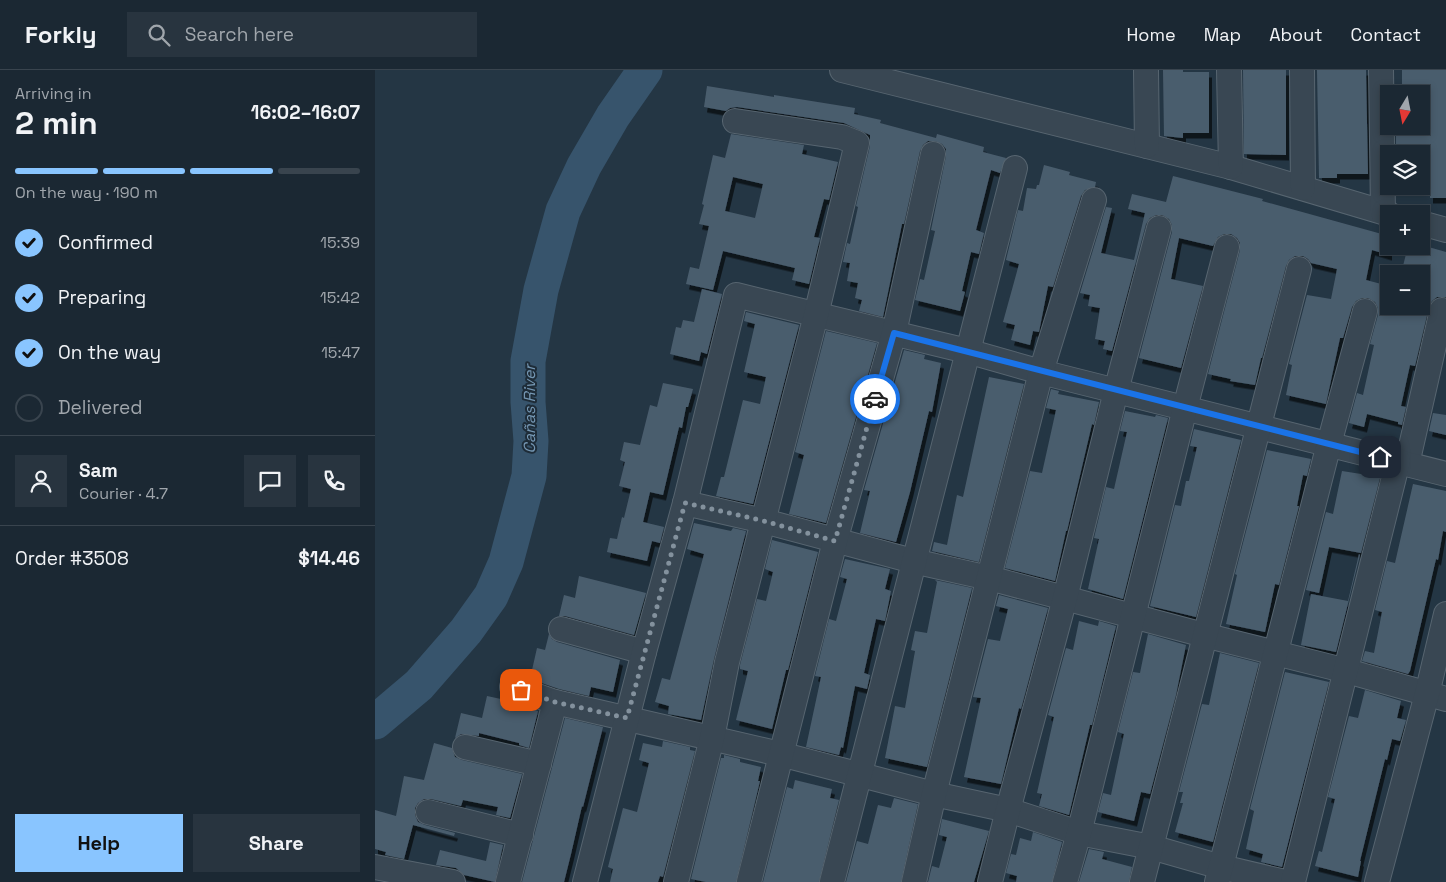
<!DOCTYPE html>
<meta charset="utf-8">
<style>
body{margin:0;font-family:"Space Grotesk",sans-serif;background:#28343f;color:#f1f3f6;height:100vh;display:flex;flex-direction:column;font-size:19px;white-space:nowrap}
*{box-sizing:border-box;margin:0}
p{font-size:16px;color:#a0a6ac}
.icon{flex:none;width:28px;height:28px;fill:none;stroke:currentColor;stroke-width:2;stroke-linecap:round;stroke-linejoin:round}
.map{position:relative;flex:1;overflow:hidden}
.sheet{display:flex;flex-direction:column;background:#1b2833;width:375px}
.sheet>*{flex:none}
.needle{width:32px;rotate:190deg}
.tools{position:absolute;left:1005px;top:15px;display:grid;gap:10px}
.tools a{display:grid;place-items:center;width:50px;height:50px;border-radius:0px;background:#1b2833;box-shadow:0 2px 8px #0003,0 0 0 1px #39444e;font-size:25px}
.pin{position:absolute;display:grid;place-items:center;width:42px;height:42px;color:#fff;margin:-21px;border-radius:10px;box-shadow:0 2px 8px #0006}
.courier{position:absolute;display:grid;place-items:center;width:50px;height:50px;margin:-25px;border:4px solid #1a73e8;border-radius:50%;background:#fff;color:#222;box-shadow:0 1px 6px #0007}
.head em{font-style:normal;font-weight:800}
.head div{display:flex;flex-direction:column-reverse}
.head{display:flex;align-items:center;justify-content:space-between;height:85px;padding:0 15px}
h1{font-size:32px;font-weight:800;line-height:38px}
.bar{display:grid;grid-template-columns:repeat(4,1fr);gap:8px 5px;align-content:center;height:60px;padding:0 15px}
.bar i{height:6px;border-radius:4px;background:#39444e}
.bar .on{background:#89c5ff}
.bar p{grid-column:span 4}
.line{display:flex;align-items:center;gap:12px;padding:0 15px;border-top:1px solid #39444e}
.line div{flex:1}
.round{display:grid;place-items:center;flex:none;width:52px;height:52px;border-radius:0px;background:#28343f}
ol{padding:0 15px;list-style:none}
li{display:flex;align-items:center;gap:15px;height:55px}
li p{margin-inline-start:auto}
li .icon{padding:5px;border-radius:50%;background:#89c5ff;color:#111;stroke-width:4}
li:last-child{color:#a0a6ac}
li i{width:28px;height:28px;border:2px solid #39444e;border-radius:50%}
.primary-button{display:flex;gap:10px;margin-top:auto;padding:10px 15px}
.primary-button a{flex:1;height:58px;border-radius:0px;background:#89c5ff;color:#111;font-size:20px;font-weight:800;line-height:58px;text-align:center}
.primary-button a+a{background:#28343f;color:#f1f3f6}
header{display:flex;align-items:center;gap:30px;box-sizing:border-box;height:70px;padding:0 25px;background:#1b2833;border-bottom:1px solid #39444e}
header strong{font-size:24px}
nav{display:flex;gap:28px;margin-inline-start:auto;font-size:18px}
.search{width:350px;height:45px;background:#28343f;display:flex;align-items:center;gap:12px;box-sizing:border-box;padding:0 18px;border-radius:0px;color:#a0a6ac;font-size:19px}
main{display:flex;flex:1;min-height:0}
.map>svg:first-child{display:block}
</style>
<header>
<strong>Forkly</strong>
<div class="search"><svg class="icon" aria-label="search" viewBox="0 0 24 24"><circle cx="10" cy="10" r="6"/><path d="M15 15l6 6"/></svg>Search here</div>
<nav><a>Home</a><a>Map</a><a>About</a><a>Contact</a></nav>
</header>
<main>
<section class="sheet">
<div class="head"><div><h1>2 min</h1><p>Arriving in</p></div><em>16:02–16:07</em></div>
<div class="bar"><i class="on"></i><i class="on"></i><i class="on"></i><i></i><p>On the way · 190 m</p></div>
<ol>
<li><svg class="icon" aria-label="check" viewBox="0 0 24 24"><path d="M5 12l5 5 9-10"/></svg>Confirmed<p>15:39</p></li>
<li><svg class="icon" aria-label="check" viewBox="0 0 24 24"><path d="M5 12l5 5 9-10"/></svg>Preparing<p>15:42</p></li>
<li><svg class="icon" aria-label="check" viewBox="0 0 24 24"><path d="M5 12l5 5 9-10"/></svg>On the way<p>15:47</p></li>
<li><i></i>Delivered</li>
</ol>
<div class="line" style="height:90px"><a class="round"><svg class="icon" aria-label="person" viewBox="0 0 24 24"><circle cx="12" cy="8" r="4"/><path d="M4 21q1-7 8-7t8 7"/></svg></a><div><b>Sam</b><p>Courier · 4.7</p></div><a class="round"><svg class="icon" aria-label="chat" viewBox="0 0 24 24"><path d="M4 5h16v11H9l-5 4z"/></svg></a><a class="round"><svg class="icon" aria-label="phone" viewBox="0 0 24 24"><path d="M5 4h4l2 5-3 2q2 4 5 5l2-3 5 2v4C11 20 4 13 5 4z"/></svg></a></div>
<div class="line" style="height:65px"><div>Order #3508</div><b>$14.46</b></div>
<div class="primary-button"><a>Help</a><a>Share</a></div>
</section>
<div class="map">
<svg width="1071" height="812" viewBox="0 0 1071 812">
<defs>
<filter id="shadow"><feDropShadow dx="3" dy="5.5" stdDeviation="0" flood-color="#0009"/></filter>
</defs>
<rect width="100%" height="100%" fill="#243644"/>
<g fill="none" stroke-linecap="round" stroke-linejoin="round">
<polyline stroke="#37546c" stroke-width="35" points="0,652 44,615 91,561 116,526 131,492 154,406 156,371 153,332 153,291 166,220 188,141 209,96 238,46 270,0"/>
</g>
<g fill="#4a5d6d" fill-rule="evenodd" filter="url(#shadow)">
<polygon points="788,0 808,0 808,2 834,2 834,63 808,63 808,68 789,66"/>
<polygon points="868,0 911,0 911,85 869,84"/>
<polygon points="942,0 991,0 993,104 962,104 962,108 944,108"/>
<polygon points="1027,0 1071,0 1071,128 1055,128 1055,120 1046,118 1046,84 1021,84 1021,56 1054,56 1053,22 1027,22"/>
<polygon points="332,16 399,27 399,25 480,38 479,44 506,50 505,53 561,68 562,64 609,77 608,82 631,88 625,103 616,100 601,160 609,163 604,184 596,182 587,221 590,222 585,241 540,230 545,209 549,210 560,161 556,160 571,86 571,79 567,74 560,71 553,71 548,75 545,81 529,154 527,154 508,247 484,241 487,230 480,228 483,213 472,211 475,193 468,192 472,173 475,174 483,137 481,136 495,76 495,65 469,53 362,37 355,38 351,41 329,37"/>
<path d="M356,64L429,75L427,84L463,92L454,130L449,129L439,167L445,168L434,214L417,210L420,198L348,181L338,220L311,214L315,197L324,199L334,156L324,154L329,135L327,134L338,85L350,88ZM358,107L388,114L380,148L350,141Z"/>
<polygon points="669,95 695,102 694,105 721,112 720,117 710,120 706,126 678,217 673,216 664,262 658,261 655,275 636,270 640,255 628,252 644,194 631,190 643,140 648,141 652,118 661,119 662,115 664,115"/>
<polygon points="798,106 888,129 887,131 1014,166 1014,185 997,180 991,210 1014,216 1014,236 1046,236 1046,204 1026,204 1033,176 1050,176 1071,182 1071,227 1062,227 1057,231 1054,237 1040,296 1035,295 1026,336 1031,337 1027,355 1023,354 1023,352 992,344 989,357 974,353 982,323 988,325 999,275 995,274 1003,245 1003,238 1000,232 993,228 987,228 981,231 977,237 968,268 965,268 951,334 911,325 917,295 914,294 932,225 956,229 962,199 936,193 933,189 928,186 920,186 914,190 911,196 887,288 886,288 880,315 855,311 856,309 833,304 865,180 865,173 862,168 856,164 849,164 843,167 838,176 804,168 796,209 828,216 806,298 764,288 797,162 797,155 794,149 787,145 781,145 775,148 771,154 737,281 728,279 730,271 720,269 725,238 713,236 715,225 705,223 731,137 737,138 726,183 759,190 770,143 753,139 757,124 791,132"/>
<polygon points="327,219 347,224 332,284 326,282 324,291 295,284 301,257 306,258 308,250 319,252"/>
<polygon points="371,242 424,255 378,434 341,426 346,407 349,407 368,330 385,334 391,307 369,302 380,254 369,251"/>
<polygon points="451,261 502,273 451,453 414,444 429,385 420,382"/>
<polygon points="529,280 550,285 549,289 566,293 557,342 554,341 535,422 521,472 485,463 495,421 489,420"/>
<polygon points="614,307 649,314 604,492 557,481 559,472 572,475 582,425 588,427"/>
<polygon points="288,313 318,319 313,337 311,337 307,358 304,357 288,425 275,422 268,452 289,457 285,473 277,471 272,491 232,482 235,468 242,469 247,447 249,448 256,419 244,416 250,392 245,390 249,372 265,375 275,335 282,337"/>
<polygon points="676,319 684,321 683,324 724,332 719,355 717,354 692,461 691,461 680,511 630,498 655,401 667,403 681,340 671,338"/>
<polygon points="750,341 780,347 781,345 793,348 748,529 713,519 724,469 719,468 731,417 739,419 752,362 745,361"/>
<polygon points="1058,343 1071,345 1071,365 1054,361"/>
<polygon points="819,359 866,370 821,547 775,536 800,435 806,436 811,411 814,411 822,377 815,376"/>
<polygon points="892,380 936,389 932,406 928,405 922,436 924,436 904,515 900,514 890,562 851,554 862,505 860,504"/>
<polygon points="987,399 1006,404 986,483 954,477 944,523 931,520 951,442 958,444 967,401 986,404"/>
<polygon points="1038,414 1071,421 1071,462 1068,461 1063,490 1061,489 1035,601 1033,604 987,591 990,581 999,583 1007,542 1000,540 1012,491 1020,493"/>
<polygon points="319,453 356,461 358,458 371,461 339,589 326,650 293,644 294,636 280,632 287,608 295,610 329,484 312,479"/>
<polygon points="397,470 443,482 413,600 411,600 397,659 361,650 373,601 365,599 365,595 382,529 391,531 398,502 390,499"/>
<polygon points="984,484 985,485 961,582 926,575 936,524 973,531"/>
<polygon points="470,489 515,499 510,519 516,521 510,551 501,549 489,603 495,605 492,619 480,616 468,678 466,677 464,685 431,677 446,607 440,606 454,549 461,551 472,509 465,507"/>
<polygon points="204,506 271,523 259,565 190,546 184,546 189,525 200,528"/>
<polygon points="560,510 597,518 552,697 510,688 520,636 530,638 540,581 536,580 540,561 552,563 562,512"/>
<polygon points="624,525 673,538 646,639 644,638 626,714 589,707 606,628 598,627 613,569 625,571 633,539 621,536"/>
<polygon points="704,551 723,556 724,551 741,556 717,655 715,655 694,745 664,736 667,724 662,723 679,647 673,645 691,578 698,580"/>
<polygon points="174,564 177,569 182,572 245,590 238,622 216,617 214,626 184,619 155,609 162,578 170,580"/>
<polygon points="773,564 811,575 801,625 775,724 766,722 759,751 723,742 728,723 736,725 749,664 743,662 758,602 765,603"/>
<polygon points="845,583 884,593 838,772 800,762 808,733 805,733 808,722 804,722 827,634 834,635"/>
<polygon points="910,602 954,612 907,797 886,792 888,784 871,779 879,741 875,739"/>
<polygon points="990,620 1026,631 1022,648 1031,650 1025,671 1017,669 1012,690 1010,689 985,791 986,791 983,807 940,796 944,781 947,782 960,729 953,727 974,646 983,648"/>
<polygon points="112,626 135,631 163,641 154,678 144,675 144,673 104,663 104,666 86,664 80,668 86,643 107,648"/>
<polygon points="190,648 228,657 208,737 207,736 196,784 189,812 147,812"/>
<polygon points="288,671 315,677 315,680 320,681 288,807 285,806 283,812 235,812 238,799 233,797 248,738 262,742 274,693 264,690 268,673 287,677"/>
<polygon points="59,673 77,678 80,687 87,690 147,704 135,748 121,745 123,737 88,730 86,736 56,729 49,729 43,733 40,738 40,745 43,752 50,755 80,763 79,766 38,755 29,789 10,785 11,782 0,779 0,740 21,746 29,706 49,710"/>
<polygon points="349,685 365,689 365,692 386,697 383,711 385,711 361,812 331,812 316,809 346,688 349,688"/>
<polygon points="420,710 457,719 455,728 464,730 444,812 388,812 412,717 418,719"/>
<polygon points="519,728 543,734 526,812 471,812 482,771 493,774 503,735 516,738"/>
<polygon points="567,749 614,761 599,812 553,812 557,796 564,798 572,767 564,765"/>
<polygon points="658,762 687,772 677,812 641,812 642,806 631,803 636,784 641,785 645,768 656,771"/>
<polygon points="115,772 128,775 120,812 89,805 81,798 61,795 65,780 111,791"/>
<polygon points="714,779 729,782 727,789 757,797 754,812 704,812"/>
</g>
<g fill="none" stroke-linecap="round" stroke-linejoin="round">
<g stroke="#576570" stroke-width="26">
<g id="minor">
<polyline points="467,0 856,97 1014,144"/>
<polyline points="771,0 772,76"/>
<polyline points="854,0 856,97"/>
<polyline points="927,0 928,118"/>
<polyline points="1006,0 1008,142"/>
<polyline points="1046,153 1071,160"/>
<polyline points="1032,394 1067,240"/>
<polyline points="310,433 389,451 538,491 614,508 829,565 972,601 1071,629"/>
<polyline points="186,559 269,582"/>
<polyline points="137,617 180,632"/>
<polyline points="90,677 164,694"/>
<polyline points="53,742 146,765"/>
<polyline points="0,797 78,812"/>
<polyline points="133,812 180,632 405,684 559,724 633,740 704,763 776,777 846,797 910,812"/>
<polyline points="210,812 269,582 310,433 361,225 592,281 666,302 1071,404"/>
<polyline points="301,812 337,668 352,592 441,245 482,73 467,67 360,51"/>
<polyline points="374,812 460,471 519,263 558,84"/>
<polyline points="457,812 640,98"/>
<polyline points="539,812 559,724 666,302 719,130"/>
<polyline points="615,812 633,740 690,528 741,321 784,158"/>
<polyline points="690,812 704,763 810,338 852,177"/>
<polyline points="767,812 924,199"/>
<polyline points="842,812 954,374 990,241"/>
<polyline points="918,812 1023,391"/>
<polyline points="1002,812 1052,624 1071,544"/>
</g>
</g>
<use href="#minor" stroke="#394753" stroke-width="24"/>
</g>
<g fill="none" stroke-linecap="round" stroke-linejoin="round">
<polyline stroke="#83919d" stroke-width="5" stroke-dasharray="0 9" points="146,620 180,632 252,648 310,433 389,451 460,471 500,329"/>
<polyline stroke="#1a73e8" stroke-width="6" points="500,329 519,263 1005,387"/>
</g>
<g text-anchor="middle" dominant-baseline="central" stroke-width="4" stroke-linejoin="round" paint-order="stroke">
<g font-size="16" font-style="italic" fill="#7496b2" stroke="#1e2c38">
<text transform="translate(154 339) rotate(-90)">Cañas River</text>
</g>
</g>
</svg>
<div class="tools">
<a><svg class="needle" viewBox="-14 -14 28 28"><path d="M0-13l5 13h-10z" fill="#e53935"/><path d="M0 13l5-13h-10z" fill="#a0a6ac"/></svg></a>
<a><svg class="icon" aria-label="layers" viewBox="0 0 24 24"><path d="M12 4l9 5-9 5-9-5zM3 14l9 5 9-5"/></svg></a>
<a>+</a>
<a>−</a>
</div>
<div class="pin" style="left:146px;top:620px;background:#ea580c"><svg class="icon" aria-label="bag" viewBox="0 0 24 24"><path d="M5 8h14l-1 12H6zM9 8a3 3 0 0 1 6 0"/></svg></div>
<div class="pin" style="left:1005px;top:387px;background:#1f2937"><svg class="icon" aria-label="home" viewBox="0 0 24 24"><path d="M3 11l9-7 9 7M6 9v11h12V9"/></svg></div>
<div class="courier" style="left:500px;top:329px"><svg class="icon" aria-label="car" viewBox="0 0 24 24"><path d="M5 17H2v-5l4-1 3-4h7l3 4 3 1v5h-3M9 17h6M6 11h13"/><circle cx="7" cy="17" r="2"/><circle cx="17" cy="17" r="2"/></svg></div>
</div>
</main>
